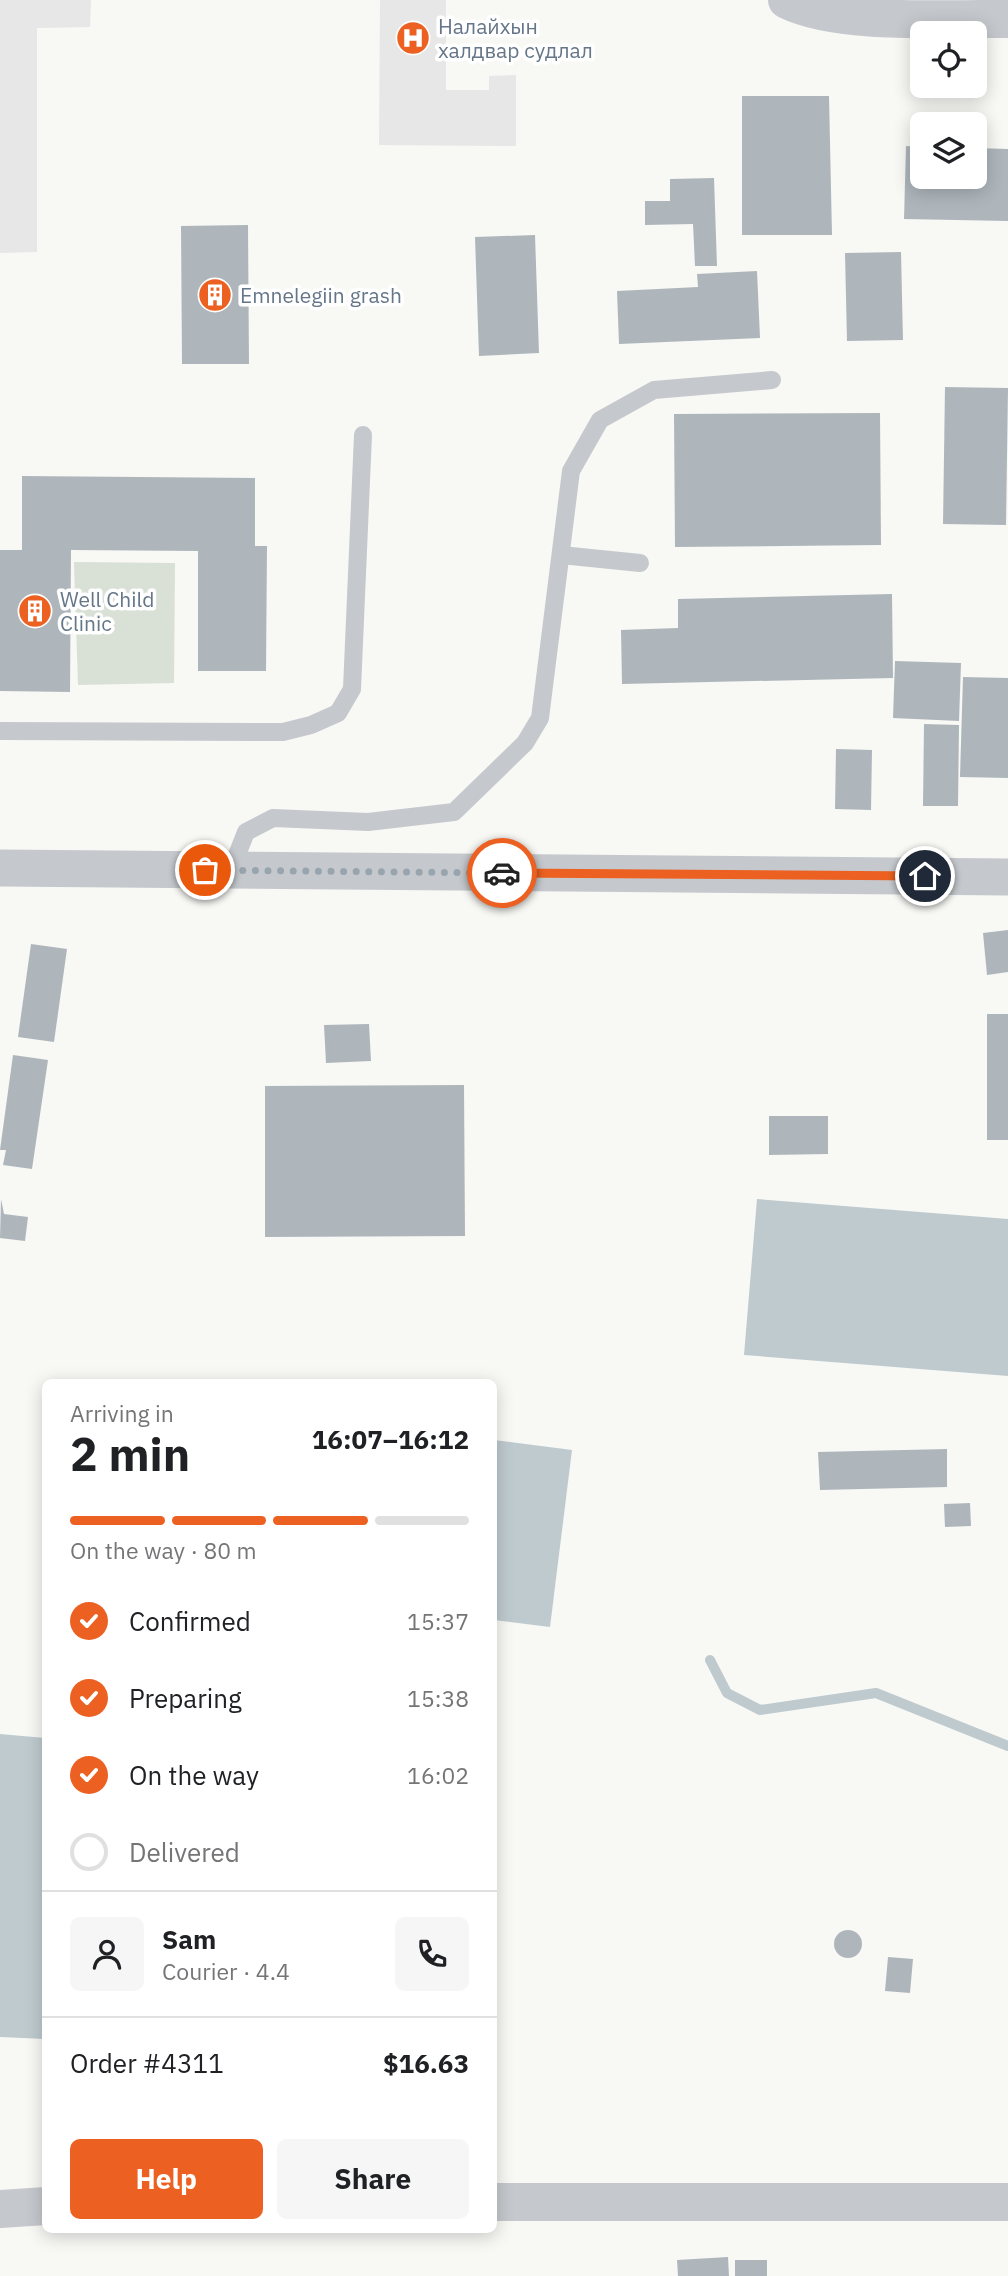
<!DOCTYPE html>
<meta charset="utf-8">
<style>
body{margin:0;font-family:"IBM Plex Sans",sans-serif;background:#f6f6f6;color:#202124;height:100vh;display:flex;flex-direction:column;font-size:26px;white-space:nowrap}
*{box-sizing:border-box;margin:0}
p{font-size:23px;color:#757577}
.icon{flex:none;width:38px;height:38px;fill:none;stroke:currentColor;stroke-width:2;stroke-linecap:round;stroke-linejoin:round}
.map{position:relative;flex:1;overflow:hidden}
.drawer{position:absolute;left:42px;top:1379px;width:455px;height:854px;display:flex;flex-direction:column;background:#fff;border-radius:10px;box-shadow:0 4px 18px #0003}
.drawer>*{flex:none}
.buttons{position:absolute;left:910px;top:21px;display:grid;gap:14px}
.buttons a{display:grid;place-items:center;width:77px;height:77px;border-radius:10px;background:#fff;box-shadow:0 4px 18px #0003;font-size:35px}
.pin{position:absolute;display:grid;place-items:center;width:60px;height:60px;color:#fff;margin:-30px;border:4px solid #fff;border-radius:50%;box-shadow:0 2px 7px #0007}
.courier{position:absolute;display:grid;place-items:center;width:70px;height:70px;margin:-35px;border:5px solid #ec6121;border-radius:50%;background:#fff;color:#222;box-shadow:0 2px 9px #0007}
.head em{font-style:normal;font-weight:700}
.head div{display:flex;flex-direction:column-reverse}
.head{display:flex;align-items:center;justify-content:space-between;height:119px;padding:0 28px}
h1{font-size:46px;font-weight:700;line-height:52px}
.bar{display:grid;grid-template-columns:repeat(4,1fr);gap:10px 7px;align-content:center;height:84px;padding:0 28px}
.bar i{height:9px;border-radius:5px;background:#e0e0e0}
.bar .selected{background:#ec6121}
.bar p{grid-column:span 4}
.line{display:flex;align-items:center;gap:18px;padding:0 28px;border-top:2px solid #e0e0e0}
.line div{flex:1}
.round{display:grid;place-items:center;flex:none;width:74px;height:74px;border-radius:10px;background:#f6f6f6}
ol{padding:0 28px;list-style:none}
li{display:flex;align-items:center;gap:21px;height:77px}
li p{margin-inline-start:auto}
li .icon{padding:7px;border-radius:50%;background:#ec6121;color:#fff;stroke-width:4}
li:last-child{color:#757577}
li i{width:38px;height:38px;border:4px solid #e0e0e0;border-radius:50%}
.primary-button{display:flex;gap:14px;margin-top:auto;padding:14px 28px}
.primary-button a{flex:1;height:80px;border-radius:10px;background:#ec6121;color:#fff;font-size:28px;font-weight:700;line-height:80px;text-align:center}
.primary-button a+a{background:#f6f6f6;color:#202124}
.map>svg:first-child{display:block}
</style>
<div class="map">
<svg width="1008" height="2276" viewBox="0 0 1008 2276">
<rect width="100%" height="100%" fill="#f8f8f5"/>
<g fill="#e6e7e6">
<polygon points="0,0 91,0 90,27 37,28 37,252 0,253"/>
<polygon points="380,0 446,0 446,90 489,90 489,76 516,75 516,146 379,145"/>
</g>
<polygon fill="#d9e0d6" points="74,562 175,563 174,683 78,685"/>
<g fill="#bfcacf">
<polygon points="757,1199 1008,1219 1008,1376 744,1355"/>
<polygon points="494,1440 572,1450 550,1627 494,1620"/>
<polygon points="0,1734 45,1738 45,2039 0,2037"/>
</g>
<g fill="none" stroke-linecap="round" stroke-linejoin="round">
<polyline stroke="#bfcacf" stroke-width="10" points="710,1660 727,1693 760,1710 876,1693 1008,1746"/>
</g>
<g fill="#aeb6bc">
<polygon points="742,96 829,96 832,235 742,235"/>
<polygon points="906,146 922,147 922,177 975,177 975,148 1008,149 1008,221 904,219"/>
<polygon points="714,178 717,266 695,266 693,224 645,225 645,201 670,201 670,179"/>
<polygon points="248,225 249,364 182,364 181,226"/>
<polygon points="535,235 539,353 479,356 475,237"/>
<polygon points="901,252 903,340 847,341 845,253"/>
<polygon points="757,271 760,338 619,344 617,291 698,287 697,274"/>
<polygon points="945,387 1008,388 1006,525 943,524"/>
<polygon points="880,413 881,545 675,547 674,414"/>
<polygon points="22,476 255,478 255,546 267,546 266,671 198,671 198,551 71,550 70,692 0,691 0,550 22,550"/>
<polygon points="892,594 893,678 622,684 621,630 678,628 678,599"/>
<polygon points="895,661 961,663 959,721 893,718"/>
<polygon points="963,677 1008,678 1008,778 960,777"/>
<polygon points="924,724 959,725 958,806 923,806"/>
<polygon points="836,749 872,750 871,810 835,809"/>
<polygon points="1008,930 1008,972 987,975 983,933"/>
<polygon points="31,944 67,949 54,1042 18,1037"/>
<rect x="987" y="1014" width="21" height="126"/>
<polygon points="369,1024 371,1061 326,1063 324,1025"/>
<polygon points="13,1055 48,1060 32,1169 3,1165 6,1150 0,1150"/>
<polygon points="464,1085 465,1236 265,1237 265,1086"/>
<polygon points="769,1116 828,1116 828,1154 769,1155"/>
<polygon points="1,1199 4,1214 28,1217 25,1241 0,1238"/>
<polygon points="947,1449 947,1487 820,1490 818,1452"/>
<polygon points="970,1503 971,1526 945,1527 944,1504"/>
<circle cx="848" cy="1944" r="14"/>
<polygon points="888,1957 913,1959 910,1993 885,1991"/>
<polygon points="728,2257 729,2276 678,2276 677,2260"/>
<rect x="735" y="2260" width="32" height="16"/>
</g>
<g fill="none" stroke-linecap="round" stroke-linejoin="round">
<g stroke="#c5c9cd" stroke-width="18">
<polyline points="561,555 640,563"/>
<polyline points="0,731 283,732 311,725 338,713 352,689 363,435"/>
<polyline points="231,870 246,832 273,818 368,822 454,812 525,743 540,718 571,471 600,420 654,390 772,380"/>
</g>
<polyline stroke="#c5c9cd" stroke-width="37" points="0,868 1008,877"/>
<g stroke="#c5c9cd" stroke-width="38">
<path d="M787,0C840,26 947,18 1008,19"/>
<polyline points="494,2202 1008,2202"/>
<polyline points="0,2209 46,2206"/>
</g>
</g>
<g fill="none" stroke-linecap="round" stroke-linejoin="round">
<polyline stroke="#98a4ae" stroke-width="7" stroke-dasharray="0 12.6" points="205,870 502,873"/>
<polyline stroke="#ec6121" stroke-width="9" points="502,873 925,876"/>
</g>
<defs>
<g id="hospital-disc" transform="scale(1.75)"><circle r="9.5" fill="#ec6121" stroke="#fff"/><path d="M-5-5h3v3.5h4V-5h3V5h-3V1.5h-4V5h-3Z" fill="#fff"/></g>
<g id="building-disc" transform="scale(1.75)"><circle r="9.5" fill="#ec6121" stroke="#fff"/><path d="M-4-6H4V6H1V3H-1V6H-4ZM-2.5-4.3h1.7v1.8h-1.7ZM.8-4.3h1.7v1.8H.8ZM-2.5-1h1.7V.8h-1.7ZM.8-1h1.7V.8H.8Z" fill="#fff"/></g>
</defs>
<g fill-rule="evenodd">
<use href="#hospital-disc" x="413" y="38"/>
<use href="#building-disc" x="215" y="295"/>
<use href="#building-disc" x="35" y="611"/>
</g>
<g text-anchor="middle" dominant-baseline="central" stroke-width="7" stroke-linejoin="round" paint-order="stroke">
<g font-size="21" fill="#657688" stroke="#fff" text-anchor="start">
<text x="438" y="26">Налайхын<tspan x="438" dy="24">халдвар судлал</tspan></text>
<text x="240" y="295">Emnelegiin grash</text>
<text x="60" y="599">Well Child<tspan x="60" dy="24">Clinic</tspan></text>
</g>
</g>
</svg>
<div class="buttons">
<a><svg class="icon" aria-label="locate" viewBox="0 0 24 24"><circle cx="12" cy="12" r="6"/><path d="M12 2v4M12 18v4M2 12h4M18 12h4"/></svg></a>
<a><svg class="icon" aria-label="layers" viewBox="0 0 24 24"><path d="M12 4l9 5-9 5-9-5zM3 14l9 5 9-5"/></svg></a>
</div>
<div class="pin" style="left:205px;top:870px;background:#ea580c"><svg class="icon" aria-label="bag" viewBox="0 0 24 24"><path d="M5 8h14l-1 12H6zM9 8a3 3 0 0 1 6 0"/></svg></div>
<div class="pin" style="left:925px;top:876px;background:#1f2937"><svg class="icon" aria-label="home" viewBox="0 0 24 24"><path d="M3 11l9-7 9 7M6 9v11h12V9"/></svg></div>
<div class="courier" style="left:502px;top:873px"><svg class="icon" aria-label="car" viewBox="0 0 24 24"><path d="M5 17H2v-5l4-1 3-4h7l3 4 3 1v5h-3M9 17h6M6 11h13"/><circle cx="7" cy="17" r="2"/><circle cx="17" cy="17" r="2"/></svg></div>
<section class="drawer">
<div class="head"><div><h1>2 min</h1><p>Arriving in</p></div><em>16:07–16:12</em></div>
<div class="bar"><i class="selected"></i><i class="selected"></i><i class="selected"></i><i></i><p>On the way · 80 m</p></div>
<ol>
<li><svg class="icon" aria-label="check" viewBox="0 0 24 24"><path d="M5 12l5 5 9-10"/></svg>Confirmed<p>15:37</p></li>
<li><svg class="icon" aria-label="check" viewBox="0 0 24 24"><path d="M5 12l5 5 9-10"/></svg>Preparing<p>15:38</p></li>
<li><svg class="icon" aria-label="check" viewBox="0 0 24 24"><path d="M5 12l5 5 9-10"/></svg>On the way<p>16:02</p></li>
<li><i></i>Delivered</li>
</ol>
<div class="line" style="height:126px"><a class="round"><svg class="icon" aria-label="person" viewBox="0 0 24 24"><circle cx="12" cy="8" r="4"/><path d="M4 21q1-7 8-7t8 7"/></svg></a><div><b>Sam</b><p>Courier · 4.4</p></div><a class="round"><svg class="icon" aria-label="phone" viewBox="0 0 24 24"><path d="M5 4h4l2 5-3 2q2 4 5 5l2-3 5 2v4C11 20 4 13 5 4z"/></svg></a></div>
<div class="line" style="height:91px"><div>Order #4311</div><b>$16.63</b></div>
<div class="primary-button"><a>Help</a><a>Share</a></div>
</section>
</div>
